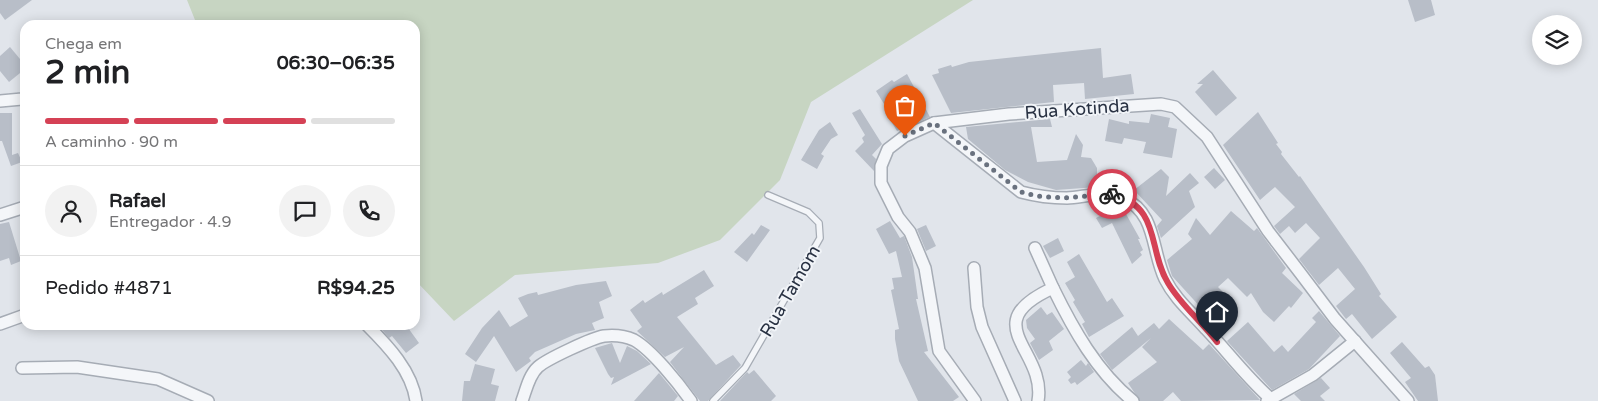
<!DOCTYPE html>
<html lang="pt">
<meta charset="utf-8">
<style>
body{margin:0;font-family:"Varela Round",sans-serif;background:#f2f2f2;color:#202124;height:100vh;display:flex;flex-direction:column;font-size:19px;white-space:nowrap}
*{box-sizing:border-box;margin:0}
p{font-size:16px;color:#757577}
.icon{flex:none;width:28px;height:28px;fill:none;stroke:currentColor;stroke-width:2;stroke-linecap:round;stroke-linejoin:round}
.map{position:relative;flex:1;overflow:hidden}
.sheet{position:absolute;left:20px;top:20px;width:400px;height:310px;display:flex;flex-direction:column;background:#fff;border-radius:15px;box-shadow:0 2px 12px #0003}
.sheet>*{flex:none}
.fabs{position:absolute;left:1532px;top:15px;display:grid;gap:10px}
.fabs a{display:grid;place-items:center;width:50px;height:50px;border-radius:50%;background:#fff;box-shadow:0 2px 12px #0003;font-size:25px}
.pin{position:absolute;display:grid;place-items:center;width:42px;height:42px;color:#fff;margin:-51px -21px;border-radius:50% 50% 50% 0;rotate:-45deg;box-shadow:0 0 5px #0007}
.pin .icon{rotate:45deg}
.courier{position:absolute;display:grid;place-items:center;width:50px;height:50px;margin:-25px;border:4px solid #d54155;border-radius:50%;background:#fff;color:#222;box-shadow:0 1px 6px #0007}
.overview em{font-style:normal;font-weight:700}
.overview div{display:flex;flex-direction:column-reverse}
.overview{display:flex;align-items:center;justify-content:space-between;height:85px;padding:0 25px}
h1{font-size:32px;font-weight:700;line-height:38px}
.bar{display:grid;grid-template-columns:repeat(4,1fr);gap:8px 5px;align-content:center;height:60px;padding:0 25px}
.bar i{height:6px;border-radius:4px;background:#e0e0e0}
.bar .active{background:#d54155}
.bar p{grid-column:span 4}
.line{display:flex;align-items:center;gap:12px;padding:0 25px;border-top:1px solid #e0e0e0}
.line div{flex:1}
.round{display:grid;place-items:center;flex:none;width:52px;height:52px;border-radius:26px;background:#f2f2f2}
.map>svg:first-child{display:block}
</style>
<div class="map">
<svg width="1598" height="401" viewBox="0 0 1598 401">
<rect width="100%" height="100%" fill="#e1e5eb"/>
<polygon fill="#c7d5c2" points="187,0 973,0 811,102 780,180 720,240 658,263 515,275 454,321 415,280 415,25 197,25"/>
<g fill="#b8bec8">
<polygon points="0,0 32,0 5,20 0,13"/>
<polygon points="1408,0 1431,0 1435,15 1415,22"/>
<polygon points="10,47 25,65 25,69 9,82 0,71 0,56"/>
<polygon points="1101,48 1103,78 1131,74 1134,94 1085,99 1084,83 1053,85 1054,102 951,113 932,75 939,73 938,69 951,65 952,67 969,62"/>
<polygon points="1213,70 1237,98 1216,116 1195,92 1203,84 1197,84"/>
<polygon points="907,74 930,117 897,131 891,121 894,120 876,91 892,80 894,82"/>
<polygon points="860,109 882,144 872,155 876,159 874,171 855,151 864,142 862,138 865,135 852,113"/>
<polygon points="1258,112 1278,143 1276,144 1282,152 1281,154 1299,177 1300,176 1364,267 1381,294 1379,296 1397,317 1372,339 1352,314 1346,319 1336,306 1355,289 1338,268 1319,285 1299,259 1320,238 1306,223 1295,233 1289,226 1280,234 1274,226 1295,207 1275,187 1260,200 1223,145"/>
<polygon points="0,113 12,113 12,155 18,153 22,162 11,166 2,141 0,141"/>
<polygon points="1151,114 1170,118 1168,127 1177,129 1172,158 1143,153 1146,142 1124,138 1122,144 1105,141 1109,119 1129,124 1129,121 1149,123"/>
<polygon points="1050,119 1052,127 1031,127 1037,162 1067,160 1076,134 1083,145 1081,157 1091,158 1097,168 1097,187 1056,190 1028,182 1005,170 968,139 966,127"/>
<polygon points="830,122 838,135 831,139 821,154 824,156 817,169 801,160 819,130"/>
<polygon points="1214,168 1225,180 1215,189 1204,177"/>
<polygon points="1161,169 1169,177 1166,196 1190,173 1199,183 1189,191 1195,207 1161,238 1157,226 1162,220 1134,190"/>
<polygon points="1121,205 1140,239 1138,239 1143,250 1140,252 1142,255 1132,264 1112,223 1102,228 1096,218"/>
<polygon points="1231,211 1254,231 1257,228 1286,268 1282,273 1303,293 1291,308 1289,306 1274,322 1263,312 1251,293 1247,297 1228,278 1218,287 1223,292 1203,310 1172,276 1167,260 1192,239 1188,234 1196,218 1210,235"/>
<polygon points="890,221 900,238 904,236 912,257 918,299 916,299 928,351 924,352 959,397 953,401 918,401 899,361 895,339 895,330 899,329 891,290 894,289 892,278 902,277 896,251 889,254 876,229"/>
<polygon points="9,222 21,261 11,265 9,258 0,261 0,224"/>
<polygon points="761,225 770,230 747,262 734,252 752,233 754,235"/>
<polygon points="926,225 936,246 926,251 917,229"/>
<polygon points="1058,238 1064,251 1050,258 1043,246"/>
<polygon points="1079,254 1107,302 1112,298 1124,316 1089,337 1082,324 1085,322 1073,302 1075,300 1065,283 1075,277 1067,262"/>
<polygon points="704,270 714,286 695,298 698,304 677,317 716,365 733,355 741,365 708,401 700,401 670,362 684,347 665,357 637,331 642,327 630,310 643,300 645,303 662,292 663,295"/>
<polygon points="606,281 612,296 599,302 604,318 592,323 595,330 576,334 535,352 529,358 531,361 516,372 494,336 476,362 465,354 482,328 499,310 510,327 528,316 518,298 528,294 537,292 538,295 576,285"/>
<polygon points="1041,307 1047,315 1052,312 1064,329 1049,341 1053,350 1039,360 1030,343 1035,339 1027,328 1026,320"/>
<polygon points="1319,311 1340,336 1309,369 1272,390 1227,341 1248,322 1274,352 1282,345 1288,352 1316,322 1312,318"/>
<polygon points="1169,319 1203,350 1209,344 1260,400 1181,401 1173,392 1163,401 1140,401 1128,383 1157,362 1142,347 1151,338 1112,370 1100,354 1132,327 1138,336 1154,323 1159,329"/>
<polygon points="378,325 406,325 419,343 406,353 392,336 389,338"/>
<polygon points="1402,342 1425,368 1429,366 1435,375 1438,401 1418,401 1405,382 1411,378 1390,353"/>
<polygon points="612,343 620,363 627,346 637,351 651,364 611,385 614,377 611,378 608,374 595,348"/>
<polygon points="1081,360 1086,366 1088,363 1094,372 1077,385 1075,382 1071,384 1068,380 1071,377 1067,372"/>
<polygon points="475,364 495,369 491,384 499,386 495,401 462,401 464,381 470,381"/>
<polygon points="754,370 776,396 771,401 720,401 747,372 749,374"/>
<polygon points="659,373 678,396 674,401 634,401"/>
<polygon points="1321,378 1330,388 1320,396 1325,401 1301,401 1294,394"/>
</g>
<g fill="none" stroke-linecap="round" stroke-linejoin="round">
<g stroke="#a6acb5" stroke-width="8">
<polyline id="lane" points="713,401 745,368 820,238 819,223 808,212 768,195"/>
</g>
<g stroke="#a6acb5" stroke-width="14">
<g id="street">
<polyline points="0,101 22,99 25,97"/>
<path d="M934,123L1021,192C1036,196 1051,198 1067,198C1085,197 1106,190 1123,198C1157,213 1151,250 1165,279C1175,299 1191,312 1206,329C1228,352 1246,377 1271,399"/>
<polyline points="0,215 25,207"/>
<polyline points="1035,248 1053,288"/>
<polyline points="974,268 977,307 982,327 1015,401"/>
<polyline points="0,324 25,315"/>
<path d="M367,325C388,346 412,371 416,401"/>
<polyline points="22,368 77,367 158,379 208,401"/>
<path d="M522,401C526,390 529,375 538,367C547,359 592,338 604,336C613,335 625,336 634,340C652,350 679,384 691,401"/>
<polyline points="975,401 939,351 925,268 910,232 898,217 881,183 881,166 888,149 905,136 934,123 1009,114 1161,104 1175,107 1207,137 1268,231 1301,274 1335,319 1408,401"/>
<path d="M1038,401C1047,350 974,324 1053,288C1073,329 1097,372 1133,401"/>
<polyline points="1267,401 1313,375 1355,341"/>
</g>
</g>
<use href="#lane" stroke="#f4f6f9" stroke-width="5.5"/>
<use href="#street" stroke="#f4f6f9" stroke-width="11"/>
</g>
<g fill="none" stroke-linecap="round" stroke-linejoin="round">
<polyline stroke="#69717e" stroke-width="5" stroke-dasharray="0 9" points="905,136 934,123 1021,192 1036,196 1064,198 1112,194"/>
<path stroke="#d54155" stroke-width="6" d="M1112,194C1162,207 1147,249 1168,283C1181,305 1201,321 1217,342"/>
</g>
<g text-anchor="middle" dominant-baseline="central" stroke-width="4" stroke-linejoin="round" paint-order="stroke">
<g font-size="18" fill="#293243" stroke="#f1f4f8">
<text transform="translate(1077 109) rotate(-4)">Rua Kotinda</text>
<text transform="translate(790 291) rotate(-60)">Rua Tamom</text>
</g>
</g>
</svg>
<div class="fabs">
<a><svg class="icon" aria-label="layers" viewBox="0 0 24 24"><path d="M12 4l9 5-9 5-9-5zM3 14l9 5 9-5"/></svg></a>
</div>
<div class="pin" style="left:905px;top:136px;background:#ea580c"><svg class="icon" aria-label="bag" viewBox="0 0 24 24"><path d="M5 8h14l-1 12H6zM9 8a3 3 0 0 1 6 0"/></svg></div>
<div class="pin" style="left:1217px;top:342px;background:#1f2937"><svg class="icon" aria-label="home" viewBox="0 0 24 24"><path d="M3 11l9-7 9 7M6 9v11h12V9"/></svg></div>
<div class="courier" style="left:1112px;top:194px"><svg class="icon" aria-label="bike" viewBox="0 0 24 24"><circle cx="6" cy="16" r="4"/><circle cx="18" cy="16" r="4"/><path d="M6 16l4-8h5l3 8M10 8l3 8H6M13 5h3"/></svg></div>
<section class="sheet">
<div class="overview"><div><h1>2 min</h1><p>Chega em</p></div><em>06:30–06:35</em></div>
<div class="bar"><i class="active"></i><i class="active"></i><i class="active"></i><i></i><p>A caminho · 90 m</p></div>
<div class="line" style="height:90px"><a class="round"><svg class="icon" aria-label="person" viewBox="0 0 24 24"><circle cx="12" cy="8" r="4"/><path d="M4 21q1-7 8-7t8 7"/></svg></a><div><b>Rafael</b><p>Entregador · 4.9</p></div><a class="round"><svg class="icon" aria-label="chat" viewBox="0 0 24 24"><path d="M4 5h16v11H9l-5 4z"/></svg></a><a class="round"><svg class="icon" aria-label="phone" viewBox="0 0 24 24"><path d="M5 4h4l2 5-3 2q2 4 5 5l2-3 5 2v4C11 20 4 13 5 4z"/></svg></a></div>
<div class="line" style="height:65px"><div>Pedido #4871</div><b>R$94.25</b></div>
</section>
</div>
